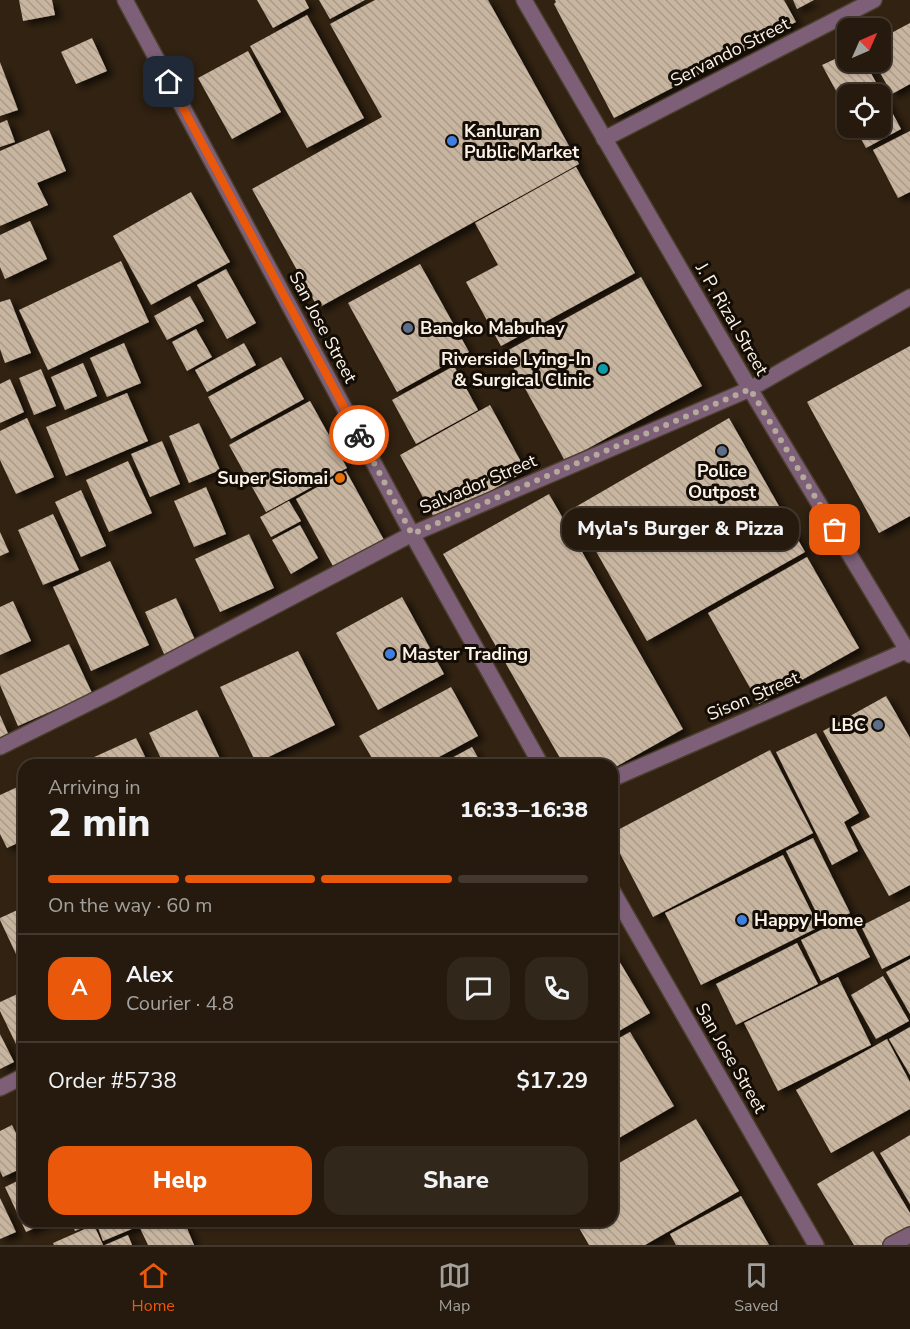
<!DOCTYPE html>
<meta charset="utf-8">
<style>
body{margin:0;font-family:"Nunito Sans",sans-serif;background:#31271b;color:#f1f3f6;height:100vh;display:flex;flex-direction:column;font-size:22px;white-space:nowrap}
*{box-sizing:border-box;margin:0}
p{font-size:20px;color:#a3a19d}
.icon{flex:none;width:33px;height:33px;fill:none;stroke:currentColor;stroke-width:2;stroke-linecap:round;stroke-linejoin:round}
.map{position:relative;flex:1;overflow:hidden}
.drawer{position:absolute;left:18px;top:759px;width:600px;height:468px;display:flex;flex-direction:column;background:#251a0d;border-radius:18px;box-shadow:0 2px 4px #0004,0 0 0 2px #42382e}
.drawer>*{flex:none}
.needle{width:39px;rotate:45deg}
.controls{position:absolute;left:837px;top:18px;display:grid;gap:12px}
.controls a{display:grid;place-items:center;width:54px;height:54px;border-radius:12px;background:#251a0d;box-shadow:0 2px 4px #0004,0 0 0 2px #42382e;font-size:30px}
.pin{position:absolute;display:grid;place-items:center;width:51px;height:51px;color:#fff;margin:-26px;border-radius:12px;box-shadow:0 3px 9px #0006}
.courier{position:absolute;display:grid;place-items:center;width:60px;height:60px;margin:-30px;border:4px solid #ea580c;border-radius:50%;background:#fff;color:#222;box-shadow:0 2px 8px #0007}
.bubble{position:absolute;height:42px;border-radius:18px;background:#251a0d;box-shadow:0 2px 4px #0004,0 0 0 2px #42382e;font-size:20px;font-weight:800;line-height:42px;text-align:center}
.overview em{font-style:normal;font-weight:800}
.overview div{display:flex;flex-direction:column-reverse}
.overview{display:flex;align-items:center;justify-content:space-between;height:102px;padding:0 30px}
h1{font-size:39px;font-weight:800;line-height:45px}
.bar{display:grid;grid-template-columns:repeat(4,1fr);gap:9px 6px;align-content:center;height:72px;padding:0 30px}
.bar i{height:8px;border-radius:4px;background:#42382e}
.bar .active{background:#ea580c}
.bar p{grid-column:span 4}
.line{display:flex;align-items:center;gap:15px;padding:0 30px;border-top:2px solid #42382e}
.line div{flex:1}
.round{display:grid;place-items:center;flex:none;width:63px;height:63px;border-radius:18px;background:#31271b}
.primary-button{display:flex;gap:12px;margin-top:auto;padding:12px 30px}
.primary-button a{flex:1;height:69px;border-radius:18px;background:#ea580c;color:#fff;font-size:24px;font-weight:800;line-height:69px;text-align:center}
.primary-button a+a{background:#31271b;color:#f1f3f6}
.menu{display:flex;justify-content:space-around;align-items:center;height:84px;border-top:2px solid #42382e;background:#251a0d;font-size:16px;color:#a3a19d}
.menu a{display:grid;justify-items:center;gap:3px}
.menu .active{color:#ea580c}
.map>svg:first-child{display:block}
</style>
<div class="map">
<svg width="910" height="1245" viewBox="0 0 910 1245">
<defs>
<pattern id="building-back-hatch" width="6" height="6" patternUnits="userSpaceOnUse" patternTransform="scale(1.5)"><rect width="6" height="6" fill="#c8b5a0"/><path d="M-1 5l2 2M0 0l6 6M5-1l2 2" fill="none" stroke="#a99a89"/></pattern>
<filter id="shadow"><feDropShadow dx="6" dy="4" stdDeviation="3" flood-color="#0009"/></filter>
</defs>
<rect width="100%" height="100%" fill="#312211"/>
<g fill="url(#building-back-hatch)" filter="url(#shadow)">
<polygon points="19,0 52,0 55,15 23,21"/>
<polygon points="257,0 305,0 309,8 273,28"/>
<polygon points="319,0 365,0 330,19"/>
<polygon points="375,0 488,0 579,164 318,308 252,189 382,117 330,24"/>
<polygon points="555,0 784,0 796,22 770,35 771,37 614,118 554,4 556,2"/>
<polygon points="793,0 814,0 797,9"/>
<polygon points="307,15 364,118 307,148 250,46"/>
<polygon points="910,23 910,84 892,94 874,62 880,62 880,39"/>
<polygon points="92,38 107,71 76,84 61,52"/>
<polygon points="248,51 281,112 232,139 198,78"/>
<polygon points="848,53 848,62 865,62 901,129 866,148 855,128 880,128 880,94 848,94 848,113 822,65"/>
<polygon points="0,62 18,110 0,116"/>
<polygon points="7,120 15,142 0,147 0,123"/>
<polygon points="49,130 66,171 37,183 48,205 0,226 0,151"/>
<polygon points="910,131 910,192 898,198 873,150"/>
<polygon points="576,167 635,273 501,346 466,282 498,265 475,223"/>
<polygon points="191,192 230,262 151,305 113,236"/>
<polygon points="30,221 47,259 5,279 0,267 0,235"/>
<polygon points="121,261 149,322 48,370 19,310"/>
<polygon points="420,264 469,352 397,392 348,303"/>
<polygon points="226,269 256,323 227,339 197,285"/>
<polygon points="641,277 702,386 565,461 505,352"/>
<polygon points="190,296 204,321 167,340 154,316"/>
<polygon points="10,299 31,353 5,363 0,349 0,302"/>
<polygon points="196,329 212,357 187,371 172,342"/>
<polygon points="124,343 141,383 107,397 90,358"/>
<polygon points="244,343 256,365 207,392 195,370"/>
<polygon points="910,346 910,516 879,533 807,402"/>
<polygon points="281,357 304,399 231,439 208,397"/>
<polygon points="83,363 97,396 65,410 51,377"/>
<polygon points="454,366 478,410 416,444 392,400"/>
<polygon points="41,369 56,406 34,415 19,378"/>
<polygon points="10,379 24,412 0,423 0,384"/>
<polygon points="127,393 148,441 66,476 46,427"/>
<polygon points="310,401 347,468 266,512 229,445"/>
<polygon points="490,405 526,471 436,521 400,455"/>
<polygon points="27,418 54,477 16,494 0,460 0,431"/>
<polygon points="729,418 805,552 647,641 572,509"/>
<polygon points="199,423 220,470 189,483 169,436"/>
<polygon points="162,441 180,484 150,497 131,454"/>
<polygon points="128,461 152,513 109,532 86,480"/>
<polygon points="346,471 384,540 334,568 296,499"/>
<polygon points="206,487 226,534 194,547 174,501"/>
<polygon points="81,490 106,546 81,557 55,502"/>
<polygon points="549,494 683,729 612,769 612,765 564,765 443,554"/>
<polygon points="289,501 301,521 271,537 260,517"/>
<polygon points="53,514 79,570 43,585 18,530"/>
<polygon points="300,525 318,558 291,574 272,540"/>
<polygon points="0,532 9,552 0,556"/>
<polygon points="249,534 274,588 220,612 195,559"/>
<polygon points="807,557 859,648 759,704 708,613"/>
<polygon points="110,561 149,645 91,671 53,587"/>
<polygon points="402,597 444,674 378,710 336,633"/>
<polygon points="176,598 196,642 165,656 145,612"/>
<polygon points="13,601 31,641 0,655 0,607"/>
<polygon points="69,644 92,693 18,726 0,685 0,675"/>
<polygon points="298,651 335,725 256,763 220,687"/>
<polygon points="451,687 478,736 424,765 376,765 359,736"/>
<polygon points="886,696 910,738 910,885 889,896 851,827 870,817 823,731"/>
<polygon points="197,710 223,765 164,765 149,733"/>
<polygon points="0,715 10,738 0,742"/>
<polygon points="816,733 859,813 844,822 858,851 832,865 776,752"/>
<polygon points="136,738 149,765 95,765 92,758"/>
<polygon points="472,747 482,765 439,765"/>
<polygon points="770,750 813,833 653,917 612,838 612,833"/>
<polygon points="24,784 24,840 7,848 0,834 0,795"/>
<polygon points="813,838 850,913 823,926 786,851"/>
<polygon points="783,855 819,927 701,985 665,913"/>
<polygon points="910,901 910,955 882,969 861,926"/>
<polygon points="24,907 24,971 0,920 0,918"/>
<polygon points="849,916 870,957 821,981 801,940"/>
<polygon points="797,943 818,984 736,1025 716,984"/>
<polygon points="612,949 650,1013 612,1035"/>
<polygon points="910,959 910,1014 886,972"/>
<polygon points="883,976 909,1021 876,1039 851,995"/>
<polygon points="838,977 871,1045 778,1091 744,1023"/>
<polygon points="24,991 24,1040 16,1044 0,1011 0,1002"/>
<polygon points="910,1027 910,1075 889,1039"/>
<polygon points="630,1032 674,1106 612,1142 612,1042"/>
<polygon points="0,1034 14,1062 0,1069"/>
<polygon points="887,1039 910,1082 910,1109 831,1153 796,1090"/>
<polygon points="696,1119 739,1191 645,1245 589,1245 575,1221 612,1221 612,1167"/>
<polygon points="12,1125 24,1149 24,1167 3,1177 0,1171 0,1131"/>
<polygon points="910,1135 910,1204 880,1153"/>
<polygon points="873,1151 910,1213 910,1231 886,1245 854,1245 817,1184"/>
<polygon points="24,1178 24,1221 50,1221 26,1232 5,1187"/>
<polygon points="741,1196 769,1245 676,1245 670,1234"/>
<polygon points="0,1198 16,1232 0,1239"/>
<polygon points="71,1221 184,1221 194,1245 148,1245 139,1226 103,1241 96,1222 75,1231"/>
<polygon points="94,1225 103,1245 54,1245 53,1243"/>
<polygon points="128,1235 132,1245 105,1245"/>
</g>
<g fill="none" stroke-linecap="round" stroke-linejoin="round">
<g stroke="#4d3f2f" stroke-width="18">
<g id="minor">
<polyline points="125,0 412,534 541,765"/>
<polyline points="524,0 750,389 910,655"/>
<polyline points="604,139 874,0"/>
<polyline points="0,747 111,692 412,534 750,389 910,297"/>
<polyline points="612,779 910,649"/>
<polyline points="612,890 816,1245"/>
<polyline points="0,1088 24,1076"/>
<polyline points="891,1245 910,1235"/>
</g>
</g>
<use href="#minor" stroke="#7d6078" stroke-width="15"/>
</g>
<g fill="none" stroke-linecap="round" stroke-linejoin="round">
<polyline stroke="#b5a99c" stroke-width="6" stroke-dasharray="0 10.8" points="359,435 412,534 750,389 835,530"/>
<polyline stroke="#ea580c" stroke-width="8" points="169,82 359,435"/>
</g>
<g fill="#3f7fe0" stroke="#130d06" stroke-width="2">
<circle cx="452" cy="141" r="6"/>
<circle cx="390" cy="654" r="6"/>
<circle cx="742" cy="920" r="6"/>
</g>
<g fill="#5c6f8a" stroke="#130d06" stroke-width="2">
<circle cx="408" cy="328" r="6"/>
<circle cx="722" cy="451" r="6"/>
<circle cx="878" cy="725" r="6"/>
</g>
<circle fill="#0f9aa8" stroke="#130d06" stroke-width="2" cx="603" cy="369" r="6"/>
<circle fill="#e8710a" stroke="#130d06" stroke-width="2" cx="340" cy="478" r="6"/>
<g text-anchor="middle" dominant-baseline="central" stroke-width="6" stroke-linejoin="round" paint-order="stroke">
<g font-size="18" fill="#fcf2e7" stroke="#130d06">
<text transform="translate(730 52) rotate(-27)">Servando Street</text>
<text transform="translate(732 319) rotate(60)">J. P. Rizal Street</text>
<text transform="translate(323 327) rotate(62)">San Jose Street</text>
<text transform="translate(478 484) rotate(-23)">Salvador Street</text>
<text transform="translate(753 696) rotate(-23)">Sison Street</text>
<text transform="translate(731 1058) rotate(60)">San Jose Street</text>
</g>
<g font-size="18" font-weight="bold" fill="#fcf2e7" stroke="#130d06" text-anchor="start">
<text x="464" y="131">Kanluran<tspan x="464" dy="21">Public Market</tspan></text>
<text x="420" y="328">Bangko Mabuhay</text>
<text x="591" y="359" text-anchor="end">Riverside Lying-In<tspan x="591" dy="21">&amp; Surgical Clinic</tspan></text>
<text x="722" y="471" text-anchor="middle">Police<tspan x="722" dy="21">Outpost</tspan></text>
<text x="328" y="478" text-anchor="end">Super Siomai</text>
<text x="402" y="654">Master Trading</text>
<text x="866" y="725" text-anchor="end">LBC</text>
<text x="754" y="920">Happy Home</text>
</g>
</g>
</svg>
<div class="controls">
<a><svg class="needle" viewBox="-14 -14 28 28"><path d="M0-13l5 13h-10z" fill="#e53935"/><path d="M0 13l5-13h-10z" fill="#a3a19d"/></svg></a>
<a><svg class="icon" aria-label="locate" viewBox="0 0 24 24"><circle cx="12" cy="12" r="6"/><path d="M12 2v4M12 18v4M2 12h4M18 12h4"/></svg></a>
</div>
<div class="pin" style="left:835px;top:530px;background:#ea580c"><svg class="icon" aria-label="bag" viewBox="0 0 24 24"><path d="M5 8h14l-1 12H6zM9 8a3 3 0 0 1 6 0"/></svg></div>
<div class="pin" style="left:169px;top:82px;background:#1f2937"><svg class="icon" aria-label="home" viewBox="0 0 24 24"><path d="M3 11l9-7 9 7M6 9v11h12V9"/></svg></div>
<div class="courier" style="left:359px;top:435px"><svg class="icon" aria-label="bike" viewBox="0 0 24 24"><circle cx="6" cy="16" r="4"/><circle cx="18" cy="16" r="4"/><path d="M6 16l4-8h5l3 8M10 8l3 8H6M13 5h3"/></svg></div>
<div class="bubble" style="left:562px;top:508px;width:237px">Myla's Burger &amp; Pizza</div>
<section class="drawer">
<div class="overview"><div><h1>2 min</h1><p>Arriving in</p></div><em>16:33–16:38</em></div>
<div class="bar"><i class="active"></i><i class="active"></i><i class="active"></i><i></i><p>On the way · 60 m</p></div>
<div class="line" style="height:108px"><b class="round" style="background:#ea580c;color:#fff">A</b><div><b>Alex</b><p>Courier · 4.8</p></div><a class="round"><svg class="icon" aria-label="chat" viewBox="0 0 24 24"><path d="M4 5h16v11H9l-5 4z"/></svg></a><a class="round"><svg class="icon" aria-label="phone" viewBox="0 0 24 24"><path d="M5 4h4l2 5-3 2q2 4 5 5l2-3 5 2v4C11 20 4 13 5 4z"/></svg></a></div>
<div class="line" style="height:78px"><div>Order #5738</div><b>$17.29</b></div>
<div class="primary-button"><a>Help</a><a>Share</a></div>
</section>
</div>
<nav class="menu">
<a class="active"><svg class="icon" aria-label="home" viewBox="0 0 24 24"><path d="M3 11l9-7 9 7M6 9v11h12V9"/></svg>Home</a>
<a><svg class="icon" aria-label="map" viewBox="0 0 24 24"><path d="M3 6l6-2 6 2 6-2v14l-6 2-6-2-6 2zM9 4v14M15 6v14"/></svg>Map</a>
<a><svg class="icon" aria-label="saved" viewBox="0 0 24 24"><path d="M7 4h10v16l-5-4-5 4z"/></svg>Saved</a>
</nav>
